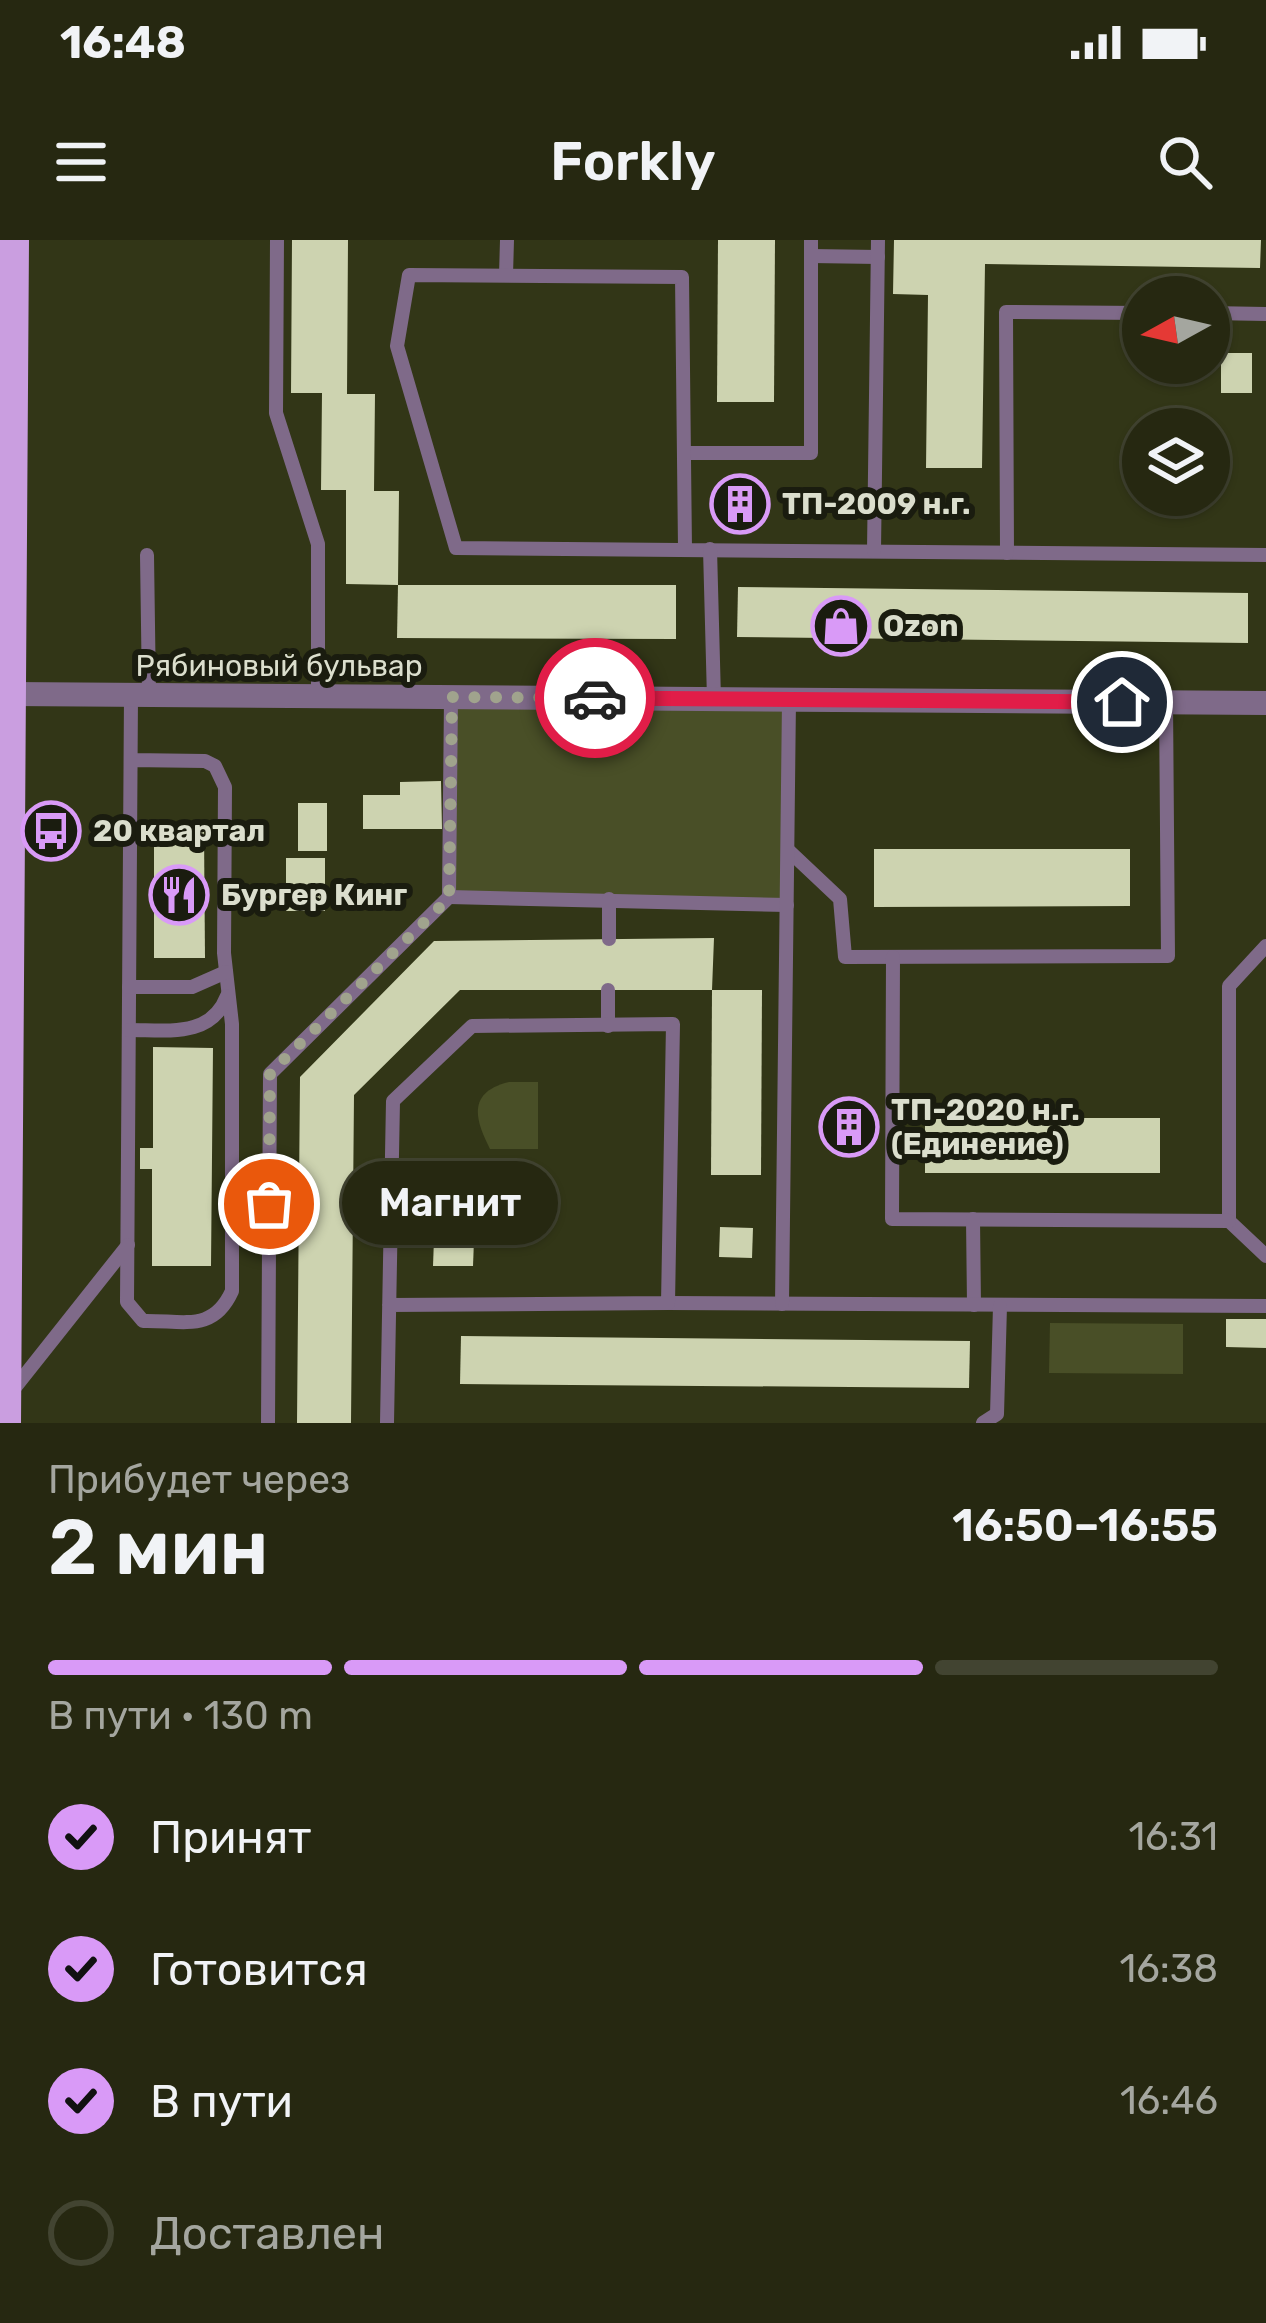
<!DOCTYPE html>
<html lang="ru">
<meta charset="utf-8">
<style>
body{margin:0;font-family:Rubik,sans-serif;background:#32341f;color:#f1f3f6;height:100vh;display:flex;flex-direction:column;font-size:45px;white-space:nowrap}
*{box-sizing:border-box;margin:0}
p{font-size:39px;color:#a4a69f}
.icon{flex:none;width:66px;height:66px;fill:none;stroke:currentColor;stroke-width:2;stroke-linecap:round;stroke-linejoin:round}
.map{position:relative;height:1183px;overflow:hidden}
.side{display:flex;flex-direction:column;background:#262811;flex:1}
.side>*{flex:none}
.needle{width:78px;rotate:262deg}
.tools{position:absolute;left:1122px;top:36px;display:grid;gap:24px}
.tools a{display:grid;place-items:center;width:108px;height:108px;border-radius:50%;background:#262811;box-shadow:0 3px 9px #0004,0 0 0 3px #424431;font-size:60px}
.pin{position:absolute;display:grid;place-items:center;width:102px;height:102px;color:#fff;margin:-51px;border:6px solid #fff;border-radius:50%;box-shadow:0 3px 12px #0007}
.courier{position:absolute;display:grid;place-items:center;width:120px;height:120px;margin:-60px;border:9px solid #e11d48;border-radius:50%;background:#fff;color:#222;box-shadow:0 3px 15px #0007}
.bubble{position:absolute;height:84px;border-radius:42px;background:#262811;box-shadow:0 3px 9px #0004,0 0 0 3px #424431;font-size:39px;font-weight:600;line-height:84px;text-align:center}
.overview em{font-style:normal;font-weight:600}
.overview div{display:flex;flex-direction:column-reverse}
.overview{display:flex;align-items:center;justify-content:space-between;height:204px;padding:0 48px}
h1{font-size:78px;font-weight:600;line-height:90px}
.bar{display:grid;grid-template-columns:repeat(4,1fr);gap:18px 12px;align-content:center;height:144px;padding:0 48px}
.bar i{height:15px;border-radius:9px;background:#424431}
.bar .selected{background:#d99af7}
.bar p{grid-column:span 4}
ol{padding:0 48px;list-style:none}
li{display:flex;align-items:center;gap:36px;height:132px}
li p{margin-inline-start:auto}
li .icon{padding:12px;border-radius:50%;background:#d99af7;color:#111;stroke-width:4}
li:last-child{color:#a4a69f}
li i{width:66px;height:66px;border:6px solid #424431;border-radius:50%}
.status{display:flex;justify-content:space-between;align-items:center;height:84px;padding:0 60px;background:#262811;direction:ltr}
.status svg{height:33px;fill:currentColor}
header{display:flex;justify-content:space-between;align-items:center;height:156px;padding:0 48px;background:#262811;font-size:54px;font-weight:600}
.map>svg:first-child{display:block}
</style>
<div class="status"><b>16:48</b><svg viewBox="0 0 49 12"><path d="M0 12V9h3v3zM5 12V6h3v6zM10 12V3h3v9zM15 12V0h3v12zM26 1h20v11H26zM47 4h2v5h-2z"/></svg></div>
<header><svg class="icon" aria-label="menu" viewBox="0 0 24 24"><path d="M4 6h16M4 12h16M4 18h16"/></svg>Forkly<svg class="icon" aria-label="search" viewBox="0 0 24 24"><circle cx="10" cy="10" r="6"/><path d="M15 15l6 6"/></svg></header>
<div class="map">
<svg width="1266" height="1183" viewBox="0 0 1266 1183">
<rect width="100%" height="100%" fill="#323617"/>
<g fill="#494f27">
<polygon points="451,457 789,460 787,665 449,657"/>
<path d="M509,842H538V909H490C474,878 468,852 509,842Z"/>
<polygon points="1050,1083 1183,1084 1183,1134 1049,1133"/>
</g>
<g fill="#cdd3b0">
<polygon points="292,0 348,0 347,154 375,154 374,251 399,251 398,345 346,344 346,250 321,250 322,153 291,153"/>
<polygon points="718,0 775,0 774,162 717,162"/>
<polygon points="894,0 1261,0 1260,28 985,24 982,228 926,228 928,55 893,54"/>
<rect x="1221" y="113" width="31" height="40"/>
<rect x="718" y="251" width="43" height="26"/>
<polygon points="398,345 676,345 676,399 397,398"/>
<polygon points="738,347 1248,353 1248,403 737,397"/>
<polygon points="441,541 442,589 363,589 363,555 400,555 400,542"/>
<rect x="298" y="563" width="29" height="48"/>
<polygon points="154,592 204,592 205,718 154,718"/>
<polygon points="874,609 1130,609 1130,666 874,667"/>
<rect x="286" y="618" width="39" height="53"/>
<polygon points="714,698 712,750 460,750 354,855 351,1183 297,1183 300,837 434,701"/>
<polygon points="712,750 762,750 761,935 711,935"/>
<polygon points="153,807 213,808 211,1026 152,1026 152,929 140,929 140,908 153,908"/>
<polygon points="836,867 863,867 863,906 836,907"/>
<rect x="925" y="878" width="235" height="55"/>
<polygon points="720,987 753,988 752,1018 719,1017"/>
<polygon points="434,999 474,1000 473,1026 433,1026"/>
<polygon points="1226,1079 1266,1079 1266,1108 1226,1107"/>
<polygon points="461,1096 970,1101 969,1148 460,1144"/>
</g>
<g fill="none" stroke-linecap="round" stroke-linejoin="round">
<g stroke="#7f6a89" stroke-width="14">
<polyline points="277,0 276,173 318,304 318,456"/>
<polyline points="811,16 878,17"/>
<polyline points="506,35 507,0"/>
<polyline points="1209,73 1266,74"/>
<polyline points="684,213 811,213 811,0"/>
<polyline points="685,309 682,37 409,35 397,106 456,308 1266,315"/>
<polyline points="710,309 714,459"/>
<polyline points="874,311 878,0"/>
<polyline points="1007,313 1006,72 1143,73"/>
<polyline points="147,315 149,455"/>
<path d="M131,520L205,521L215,526L225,547L224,713L232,784V1051C213,1093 183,1080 143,1081L127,1062L131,455"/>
<polyline points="788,610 840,659 845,717 1168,716 1166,462"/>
<polyline points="449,657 787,665"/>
<polyline points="609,659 609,699"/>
<polyline points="1266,706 1229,746 1229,981 1266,1016"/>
<polyline points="893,717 892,979 1229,981"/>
<polyline points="129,747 192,747 226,732"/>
<polyline points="608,786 608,750"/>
<path d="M129,790C168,790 211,798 227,756"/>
<polyline points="973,979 974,1065"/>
<polyline points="668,1063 1266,1066"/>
<polyline points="782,1064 789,460"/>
<polyline points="13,1150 128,1005"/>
<polyline points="268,1183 270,834 449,657 451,457"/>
<polyline points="387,1183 393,861 472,786 673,784 668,1063 389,1065"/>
<polyline points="983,1183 997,1174 1000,1066"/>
</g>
<polyline stroke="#7f6a89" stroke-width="24" points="11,454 1266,463"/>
<polyline stroke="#ca9ee0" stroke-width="30" points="6,1183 14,0"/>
</g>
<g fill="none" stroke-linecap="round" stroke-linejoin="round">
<polyline stroke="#a0a38d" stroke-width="12" stroke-dasharray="0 21.6" points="269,964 270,833 449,658 452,457 595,458"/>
<polyline stroke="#e11d48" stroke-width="15" points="595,458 1122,462"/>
</g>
<defs>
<g id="building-ring" transform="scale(3)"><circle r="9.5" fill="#1a1c0f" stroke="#d99af7" stroke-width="1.5"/><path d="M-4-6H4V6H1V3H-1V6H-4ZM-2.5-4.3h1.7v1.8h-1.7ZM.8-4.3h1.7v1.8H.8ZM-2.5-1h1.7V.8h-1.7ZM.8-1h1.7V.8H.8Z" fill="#d99af7"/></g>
<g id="shop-ring" transform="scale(3)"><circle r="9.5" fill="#1a1c0f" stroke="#d99af7" stroke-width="1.5"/><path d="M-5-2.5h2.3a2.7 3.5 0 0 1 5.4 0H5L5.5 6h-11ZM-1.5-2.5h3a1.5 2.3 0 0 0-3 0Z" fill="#d99af7"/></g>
<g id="bus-ring" transform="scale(3)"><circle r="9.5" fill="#1a1c0f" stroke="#d99af7" stroke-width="1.5"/><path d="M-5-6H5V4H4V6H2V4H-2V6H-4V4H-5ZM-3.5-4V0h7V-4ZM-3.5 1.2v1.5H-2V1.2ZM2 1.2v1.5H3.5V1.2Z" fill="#d99af7"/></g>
<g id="restaurant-ring" transform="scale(3)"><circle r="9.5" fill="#1a1c0f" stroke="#d99af7" stroke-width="1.5"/><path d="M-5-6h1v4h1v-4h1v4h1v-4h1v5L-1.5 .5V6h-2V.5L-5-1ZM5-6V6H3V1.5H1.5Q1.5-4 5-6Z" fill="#d99af7"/></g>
</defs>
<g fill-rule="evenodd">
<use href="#building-ring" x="740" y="264"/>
<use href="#shop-ring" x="841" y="386"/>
<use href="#bus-ring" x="51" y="591"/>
<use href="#restaurant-ring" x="179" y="655"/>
<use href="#building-ring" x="849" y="887"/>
</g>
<g text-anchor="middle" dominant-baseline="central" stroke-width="12" stroke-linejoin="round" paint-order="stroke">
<g font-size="30" font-weight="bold" fill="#dbdecd" stroke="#1a1c0f" text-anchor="start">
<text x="782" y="264">ТП-2009 н.г.</text>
<text x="883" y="386">Ozon</text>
<text x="93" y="591">20 квартал</text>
<text x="221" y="655">Бургер Кинг</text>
<text x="891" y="870">ТП-2020 н.г.<tspan x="891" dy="34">(Единение)</tspan></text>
</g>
<g font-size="30" fill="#dbdecd" stroke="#1a1c0f">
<text x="279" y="426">Рябиновый бульвар</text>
</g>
</g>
</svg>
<div class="tools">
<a><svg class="needle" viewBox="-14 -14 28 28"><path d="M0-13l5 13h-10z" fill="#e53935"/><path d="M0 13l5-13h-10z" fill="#a4a69f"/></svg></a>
<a><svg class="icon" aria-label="layers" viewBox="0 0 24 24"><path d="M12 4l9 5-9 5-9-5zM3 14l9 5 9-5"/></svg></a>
</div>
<div class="pin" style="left:269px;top:964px;background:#ea580c"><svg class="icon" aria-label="bag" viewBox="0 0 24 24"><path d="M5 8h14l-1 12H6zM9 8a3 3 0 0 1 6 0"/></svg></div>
<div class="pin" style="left:1122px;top:462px;background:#1f2937"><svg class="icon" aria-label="home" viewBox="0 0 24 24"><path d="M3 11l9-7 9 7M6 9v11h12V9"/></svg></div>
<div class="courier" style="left:595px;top:458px"><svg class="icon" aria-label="car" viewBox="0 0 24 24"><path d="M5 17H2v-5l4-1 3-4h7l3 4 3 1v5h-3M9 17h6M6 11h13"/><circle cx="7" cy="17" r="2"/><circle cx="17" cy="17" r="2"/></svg></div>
<div class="bubble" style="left:342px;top:921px;width:216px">Магнит</div>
</div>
<section class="side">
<div class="overview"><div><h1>2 мин</h1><p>Прибудет через</p></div><em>16:50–16:55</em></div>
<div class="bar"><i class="selected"></i><i class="selected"></i><i class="selected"></i><i></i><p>В пути · 130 m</p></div>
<ol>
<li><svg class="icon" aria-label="check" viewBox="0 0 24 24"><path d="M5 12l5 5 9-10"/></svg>Принят<p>16:31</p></li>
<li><svg class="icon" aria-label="check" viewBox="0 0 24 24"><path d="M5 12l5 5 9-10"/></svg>Готовится<p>16:38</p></li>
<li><svg class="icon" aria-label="check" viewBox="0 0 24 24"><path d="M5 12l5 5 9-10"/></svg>В пути<p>16:46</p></li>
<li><i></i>Доставлен</li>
</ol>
</section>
